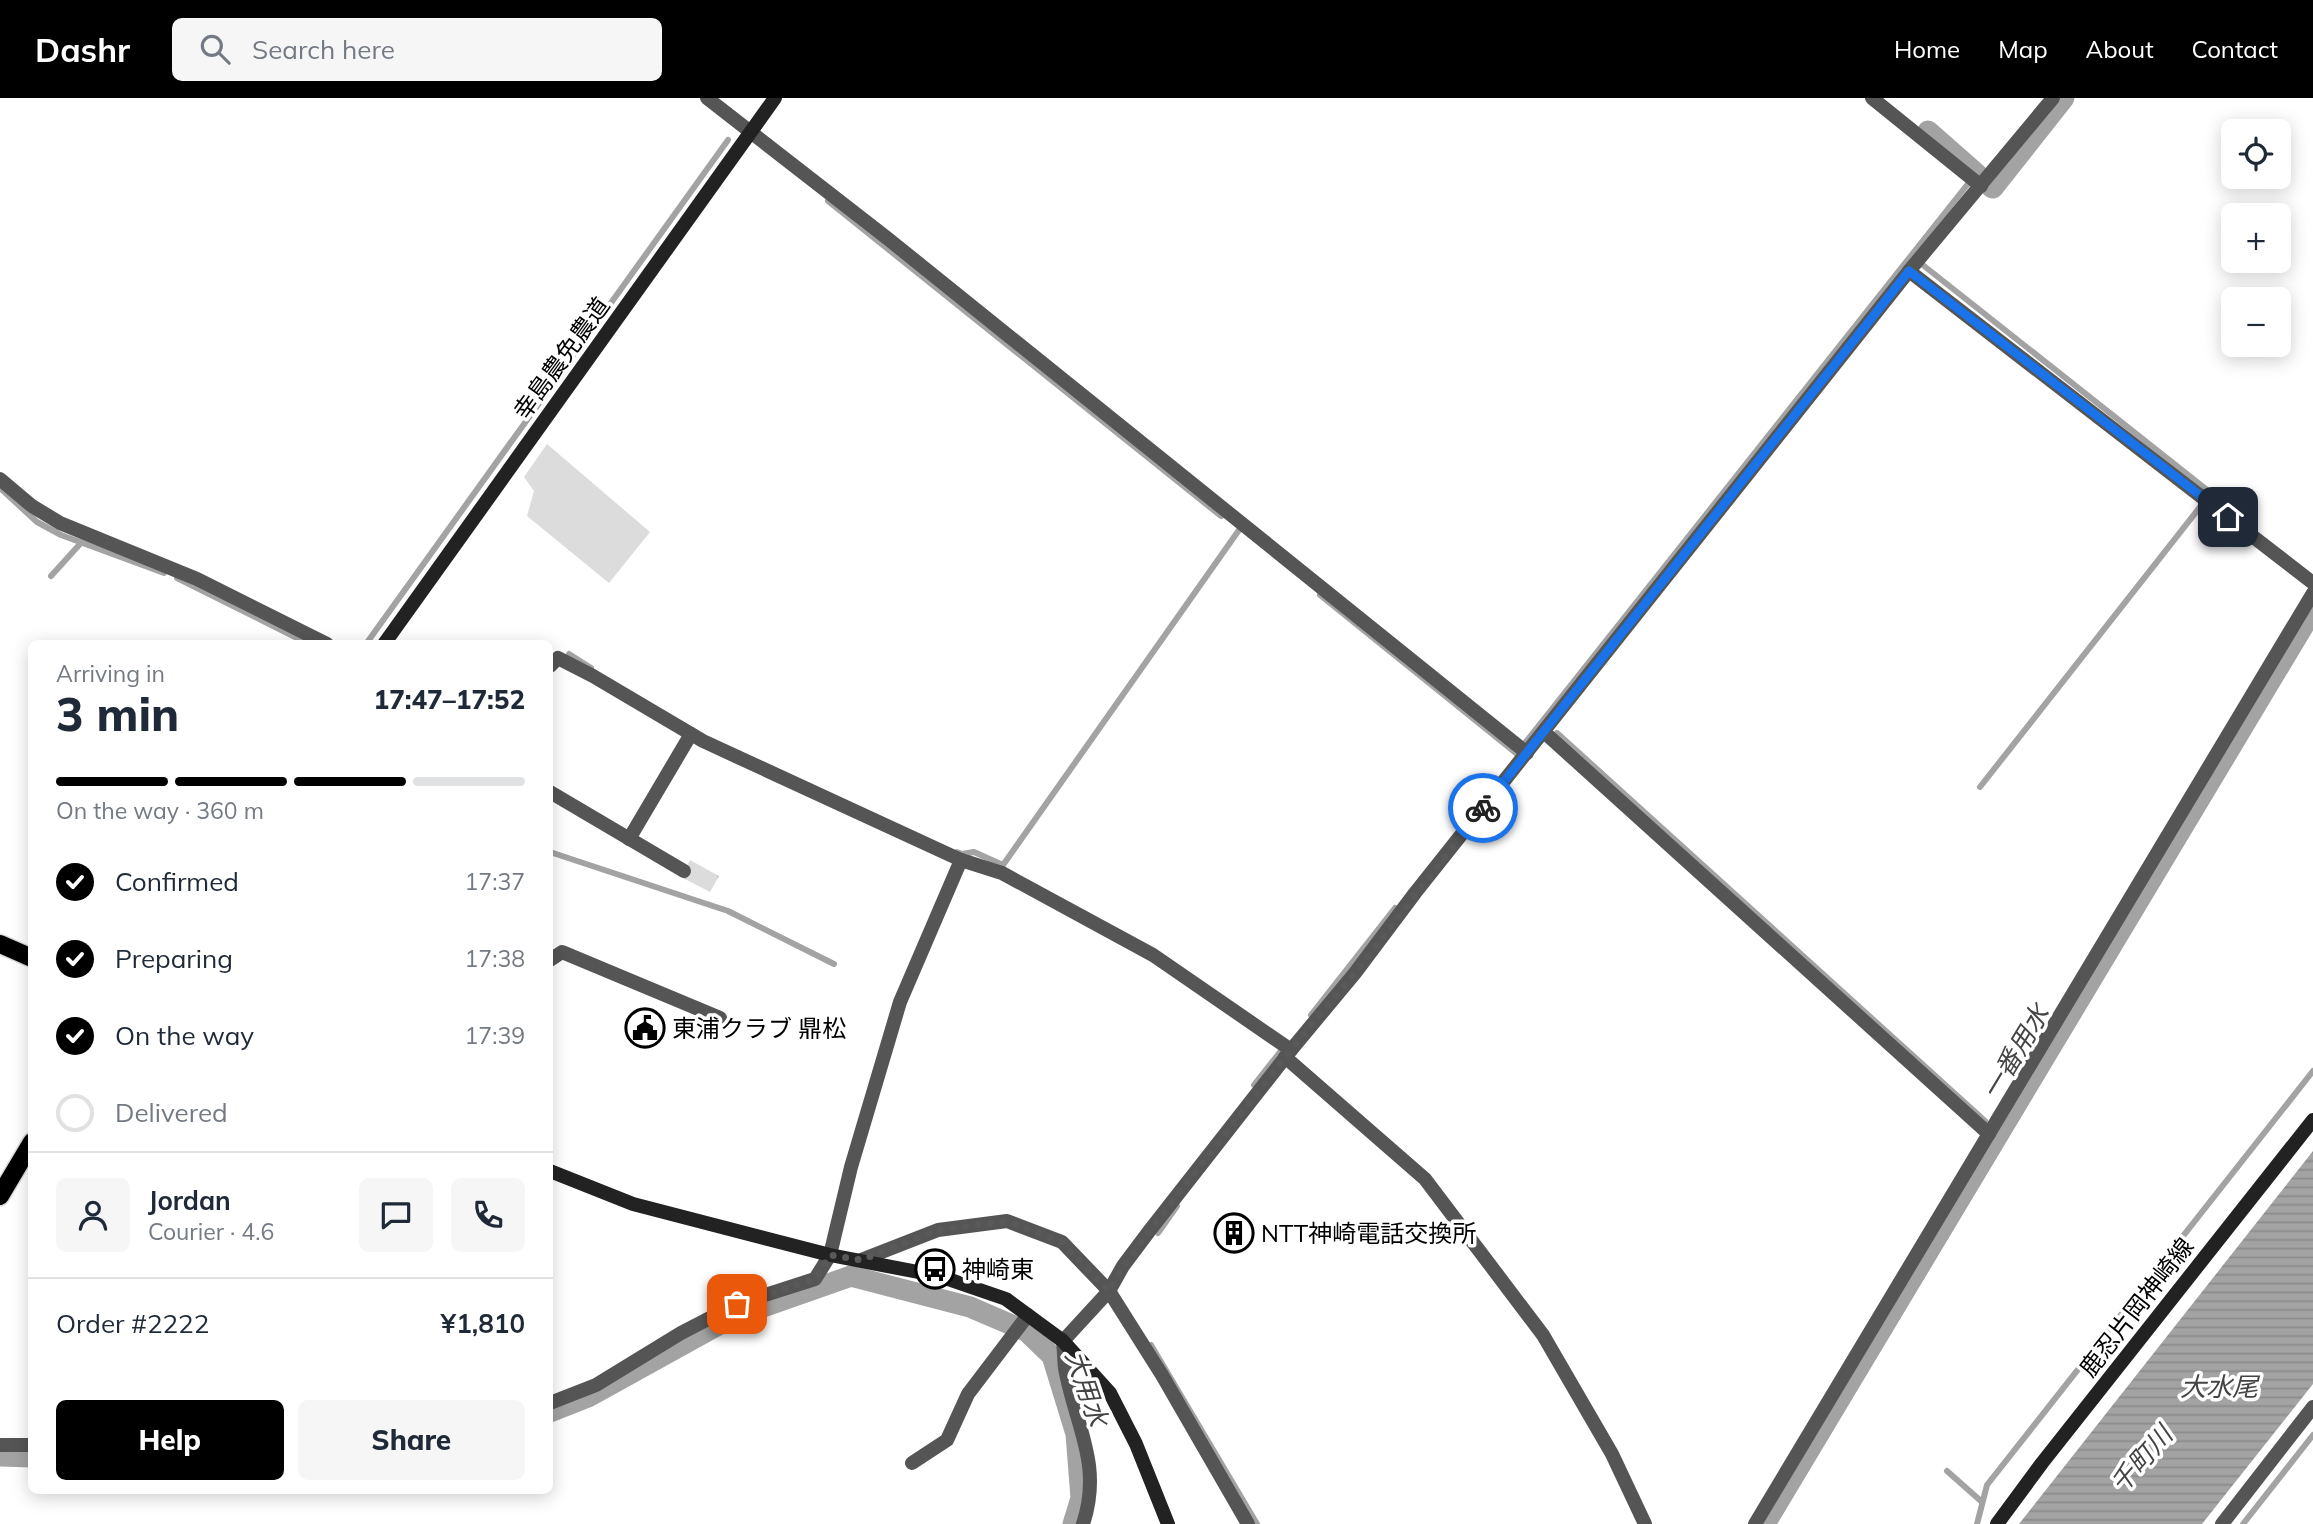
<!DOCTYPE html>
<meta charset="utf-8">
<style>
body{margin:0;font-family:Mulish,"Noto Sans JP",sans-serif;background:#f6f6f7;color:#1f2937;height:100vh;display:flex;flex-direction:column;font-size:26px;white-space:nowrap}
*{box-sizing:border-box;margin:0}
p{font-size:23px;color:#747a83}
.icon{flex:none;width:38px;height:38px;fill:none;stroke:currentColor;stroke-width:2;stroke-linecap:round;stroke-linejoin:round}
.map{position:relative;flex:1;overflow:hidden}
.details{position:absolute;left:28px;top:542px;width:525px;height:854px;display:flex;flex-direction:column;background:#fff;border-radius:10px;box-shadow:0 4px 18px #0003}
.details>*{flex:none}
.tools{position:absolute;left:2221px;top:21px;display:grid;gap:14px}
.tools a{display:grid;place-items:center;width:70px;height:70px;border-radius:10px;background:#fff;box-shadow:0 4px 18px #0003;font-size:35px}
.pin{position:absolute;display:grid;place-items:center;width:60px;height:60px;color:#fff;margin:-30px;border-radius:14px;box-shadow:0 4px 10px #0006}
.courier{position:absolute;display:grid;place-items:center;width:70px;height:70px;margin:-35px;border:5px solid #1a73e8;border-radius:50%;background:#fff;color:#222;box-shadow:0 2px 9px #0007}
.overview em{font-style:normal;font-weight:800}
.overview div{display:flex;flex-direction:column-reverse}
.overview{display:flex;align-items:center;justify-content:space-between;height:119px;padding:0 28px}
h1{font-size:46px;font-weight:800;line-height:52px}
.bar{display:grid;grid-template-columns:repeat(4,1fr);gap:10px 7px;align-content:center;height:84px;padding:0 28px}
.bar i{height:9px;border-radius:5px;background:#e0e1e3}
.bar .active{background:#000}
.bar p{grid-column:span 4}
.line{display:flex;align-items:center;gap:18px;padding:0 28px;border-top:2px solid #e0e1e3}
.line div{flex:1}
.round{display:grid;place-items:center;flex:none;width:74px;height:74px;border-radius:10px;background:#f6f6f7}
ol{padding:0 28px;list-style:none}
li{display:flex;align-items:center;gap:21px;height:77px}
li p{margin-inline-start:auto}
li .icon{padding:7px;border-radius:50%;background:#000;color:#fff;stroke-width:4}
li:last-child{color:#747a83}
li i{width:38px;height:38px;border:4px solid #e0e1e3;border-radius:50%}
.cta{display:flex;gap:14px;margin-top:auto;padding:14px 28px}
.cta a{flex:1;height:80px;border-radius:10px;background:#000;color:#fff;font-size:28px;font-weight:800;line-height:80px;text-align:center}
.cta a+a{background:#f6f6f7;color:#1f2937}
header{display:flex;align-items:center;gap:42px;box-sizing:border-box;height:98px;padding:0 35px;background:#000;color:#fff}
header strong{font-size:33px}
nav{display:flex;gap:38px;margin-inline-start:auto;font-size:24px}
.search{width:490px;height:63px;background:#f6f6f7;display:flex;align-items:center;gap:18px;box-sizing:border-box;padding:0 24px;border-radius:10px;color:#747a83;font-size:26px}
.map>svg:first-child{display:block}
</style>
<header>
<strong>Dashr</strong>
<div class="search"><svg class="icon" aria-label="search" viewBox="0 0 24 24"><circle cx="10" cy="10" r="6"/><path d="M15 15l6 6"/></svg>Search here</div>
<nav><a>Home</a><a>Map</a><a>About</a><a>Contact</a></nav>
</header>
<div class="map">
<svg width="2313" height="1426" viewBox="0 0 2313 1426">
<defs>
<pattern id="park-tufts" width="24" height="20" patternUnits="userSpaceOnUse" patternTransform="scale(1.75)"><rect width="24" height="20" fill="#dcdcdc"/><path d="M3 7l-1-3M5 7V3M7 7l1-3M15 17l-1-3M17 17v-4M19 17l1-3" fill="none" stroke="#bbb"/></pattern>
<pattern id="water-rules" width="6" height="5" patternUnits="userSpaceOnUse" patternTransform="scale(1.75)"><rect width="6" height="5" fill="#a3a3a3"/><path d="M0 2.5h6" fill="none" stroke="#8b8b8b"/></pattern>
</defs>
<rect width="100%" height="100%" fill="#fff"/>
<polygon fill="#dcdcdc" points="547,346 650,434 609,485 527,418 534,393 524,379"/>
<polygon fill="url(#park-tufts)" points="690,762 719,778 710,794 681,779"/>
<polygon fill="url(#water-rules)" points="2313,1053 2313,1286 2202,1426 2019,1426"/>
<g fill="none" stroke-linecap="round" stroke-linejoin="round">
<g stroke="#a3a3a3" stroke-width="6">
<polyline points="828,103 1221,418"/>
<polyline points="1919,164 2211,395 1980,689"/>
<polyline points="0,390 37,424 61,437 164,475"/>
<polyline points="51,478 80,446"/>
<polyline points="177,480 309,546"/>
<polyline points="1320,497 1517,656"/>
<polyline points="366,546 728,42"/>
<polyline points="569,556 591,570"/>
<polyline points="1557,635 1985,1023"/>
<polyline points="1521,650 1971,82"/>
<polyline points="550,754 728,813 834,866"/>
<polyline points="957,754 962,756 974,754 1003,767 1239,432"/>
<polyline points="1311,917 1395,810"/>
<polyline points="1254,987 1284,949"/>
<polyline points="1158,1135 1177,1108"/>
<polyline points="1151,1247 1257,1426"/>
<polyline points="1947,1373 1982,1404"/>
<polyline points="1977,1426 1987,1387 2313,973"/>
<polyline points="2243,1426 2313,1337"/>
</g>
<g stroke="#a3a3a3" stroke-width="21">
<polyline points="1928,33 1978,77"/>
<polyline points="1991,89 1993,90 2064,0"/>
<polyline points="550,1314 588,1299 729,1221 851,1178 970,1209 1026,1233 1052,1258 1076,1336 1081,1400 1073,1426"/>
<polyline points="0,1358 32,1359"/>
<polyline points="1765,1426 2313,512"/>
</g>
<g stroke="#dbdbdb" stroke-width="21">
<g id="primary">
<polyline points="0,846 32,860"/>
<polyline points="0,1098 32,1044"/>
</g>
</g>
<g stroke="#555" stroke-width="14">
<polyline points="707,0 887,140 1527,655"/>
<polyline points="1872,0 1981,88"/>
<polyline points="1909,173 2313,485"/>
<polyline points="0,381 32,408 60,425 197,481 327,546"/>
<polyline points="550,568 558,560 593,578 703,643 961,762 1002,775 1153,857 1291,952"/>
<polyline points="1544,634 1989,1036"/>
<polyline points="550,694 684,773"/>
<polyline points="629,741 691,636"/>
<polyline points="550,862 562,854 720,920"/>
<polyline points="1285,959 1425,1081 1543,1237 1612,1356 1645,1426"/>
<polyline points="861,1162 938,1132 1007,1123 1062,1144 1109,1193 1162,1277 1248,1426"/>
<polyline points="550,1305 596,1287 681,1235 737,1206 815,1181 830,1157 851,1069 900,904 961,762"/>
<polyline points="0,1347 32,1347"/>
<polyline points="912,1365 947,1342 968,1296 1028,1217"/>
<path d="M1083,1426C1103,1366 1075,1327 1065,1270C1064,1261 1064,1252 1063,1243L1109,1193L1123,1168L1150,1132L1291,952L1355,875L1415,795L1909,173L2053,0"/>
<polyline points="1755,1426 2313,495"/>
<polyline points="2222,1426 2313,1309"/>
</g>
<g stroke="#222" stroke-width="14">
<polyline points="384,546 775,0"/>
<polyline points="550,1073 633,1106 830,1157 939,1178 1006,1201 1063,1243 1110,1295 1136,1346 1168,1426"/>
<polyline points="1997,1426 2042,1365 2313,1022"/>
</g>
<use href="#primary" stroke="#000" stroke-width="18"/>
</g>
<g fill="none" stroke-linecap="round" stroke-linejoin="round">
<polyline stroke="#595959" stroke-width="7" stroke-dasharray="0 12.6" points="737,1206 815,1181 830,1157 861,1162 938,1132 1007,1123 1062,1144 1109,1193 1123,1168 1150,1132 1291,952 1355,875 1483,710"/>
<polyline stroke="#1a73e8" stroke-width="9" points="1483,710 1909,173 2228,419"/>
</g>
<defs>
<g id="civic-ring" transform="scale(2.0125)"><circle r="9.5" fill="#fff" stroke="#000" stroke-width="1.5"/><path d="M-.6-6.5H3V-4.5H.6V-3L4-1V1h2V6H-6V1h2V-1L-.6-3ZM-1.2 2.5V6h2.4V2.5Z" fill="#000"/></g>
<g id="building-ring" transform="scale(2.0125)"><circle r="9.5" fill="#fff" stroke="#000" stroke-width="1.5"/><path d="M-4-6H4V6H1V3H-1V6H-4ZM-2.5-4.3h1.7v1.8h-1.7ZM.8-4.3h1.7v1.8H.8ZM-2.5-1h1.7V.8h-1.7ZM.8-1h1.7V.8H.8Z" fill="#000"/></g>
<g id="bus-ring" transform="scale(2.0125)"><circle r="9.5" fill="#fff" stroke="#000" stroke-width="1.5"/><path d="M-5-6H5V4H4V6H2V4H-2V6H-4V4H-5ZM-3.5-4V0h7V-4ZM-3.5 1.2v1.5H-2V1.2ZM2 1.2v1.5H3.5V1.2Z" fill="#000"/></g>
</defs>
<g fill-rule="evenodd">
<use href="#civic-ring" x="645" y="930"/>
<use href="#building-ring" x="1234" y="1135"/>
<use href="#bus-ring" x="935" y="1171"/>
</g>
<g text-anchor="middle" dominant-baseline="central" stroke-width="7" stroke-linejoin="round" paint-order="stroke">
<g font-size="24" fill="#000" stroke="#fff">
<text transform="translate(561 260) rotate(-54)">幸島農免農道</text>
<text transform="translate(2136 1209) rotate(-52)">鹿忍片岡神崎線</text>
</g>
<g font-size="24" fill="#000" stroke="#fff" text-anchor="start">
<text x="672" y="930">東浦クラブ 鼎松</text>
<text x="1261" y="1135">NTT神崎電話交換所</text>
<text x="962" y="1171">神崎東</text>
</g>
<g font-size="26" font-style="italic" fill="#444" stroke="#fff">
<text transform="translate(2015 954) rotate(-59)">一番用水</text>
<text x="2219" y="1288">大水尾</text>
<text transform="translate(1087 1290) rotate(71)">大用水</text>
<text transform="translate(2141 1361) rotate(-49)">千町川</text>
</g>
</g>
</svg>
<div class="tools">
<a><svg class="icon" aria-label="locate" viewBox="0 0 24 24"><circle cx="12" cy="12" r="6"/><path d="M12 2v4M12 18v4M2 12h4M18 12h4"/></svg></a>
<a>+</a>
<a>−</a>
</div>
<div class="pin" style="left:737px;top:1206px;background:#ea580c"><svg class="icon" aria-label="bag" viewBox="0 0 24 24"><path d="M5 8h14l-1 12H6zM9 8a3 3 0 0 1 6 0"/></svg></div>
<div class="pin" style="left:2228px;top:419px;background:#1f2937"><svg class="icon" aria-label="home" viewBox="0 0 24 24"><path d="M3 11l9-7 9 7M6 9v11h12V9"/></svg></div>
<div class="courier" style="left:1483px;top:710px"><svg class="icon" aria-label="bike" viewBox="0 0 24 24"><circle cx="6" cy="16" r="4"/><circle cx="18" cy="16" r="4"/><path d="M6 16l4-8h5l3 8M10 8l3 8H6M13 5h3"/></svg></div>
<section class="details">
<div class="overview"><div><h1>3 min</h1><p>Arriving in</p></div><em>17:47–17:52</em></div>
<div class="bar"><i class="active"></i><i class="active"></i><i class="active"></i><i></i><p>On the way · 360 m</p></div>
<ol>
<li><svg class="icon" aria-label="check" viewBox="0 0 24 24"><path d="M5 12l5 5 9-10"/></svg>Confirmed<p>17:37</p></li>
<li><svg class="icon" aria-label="check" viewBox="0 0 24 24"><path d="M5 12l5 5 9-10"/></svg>Preparing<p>17:38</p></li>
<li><svg class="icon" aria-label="check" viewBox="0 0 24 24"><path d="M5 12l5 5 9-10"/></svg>On the way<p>17:39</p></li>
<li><i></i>Delivered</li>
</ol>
<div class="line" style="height:126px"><a class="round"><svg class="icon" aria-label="person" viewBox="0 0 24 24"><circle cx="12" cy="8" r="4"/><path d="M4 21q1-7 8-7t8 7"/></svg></a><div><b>Jordan</b><p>Courier · 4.6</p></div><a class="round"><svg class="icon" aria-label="chat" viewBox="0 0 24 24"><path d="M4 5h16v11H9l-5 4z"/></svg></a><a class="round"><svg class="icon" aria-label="phone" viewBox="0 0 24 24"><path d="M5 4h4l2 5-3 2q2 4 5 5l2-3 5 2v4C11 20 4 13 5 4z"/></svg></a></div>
<div class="line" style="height:91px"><div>Order #2222</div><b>¥1,810</b></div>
<div class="cta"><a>Help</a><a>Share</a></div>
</section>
</div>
